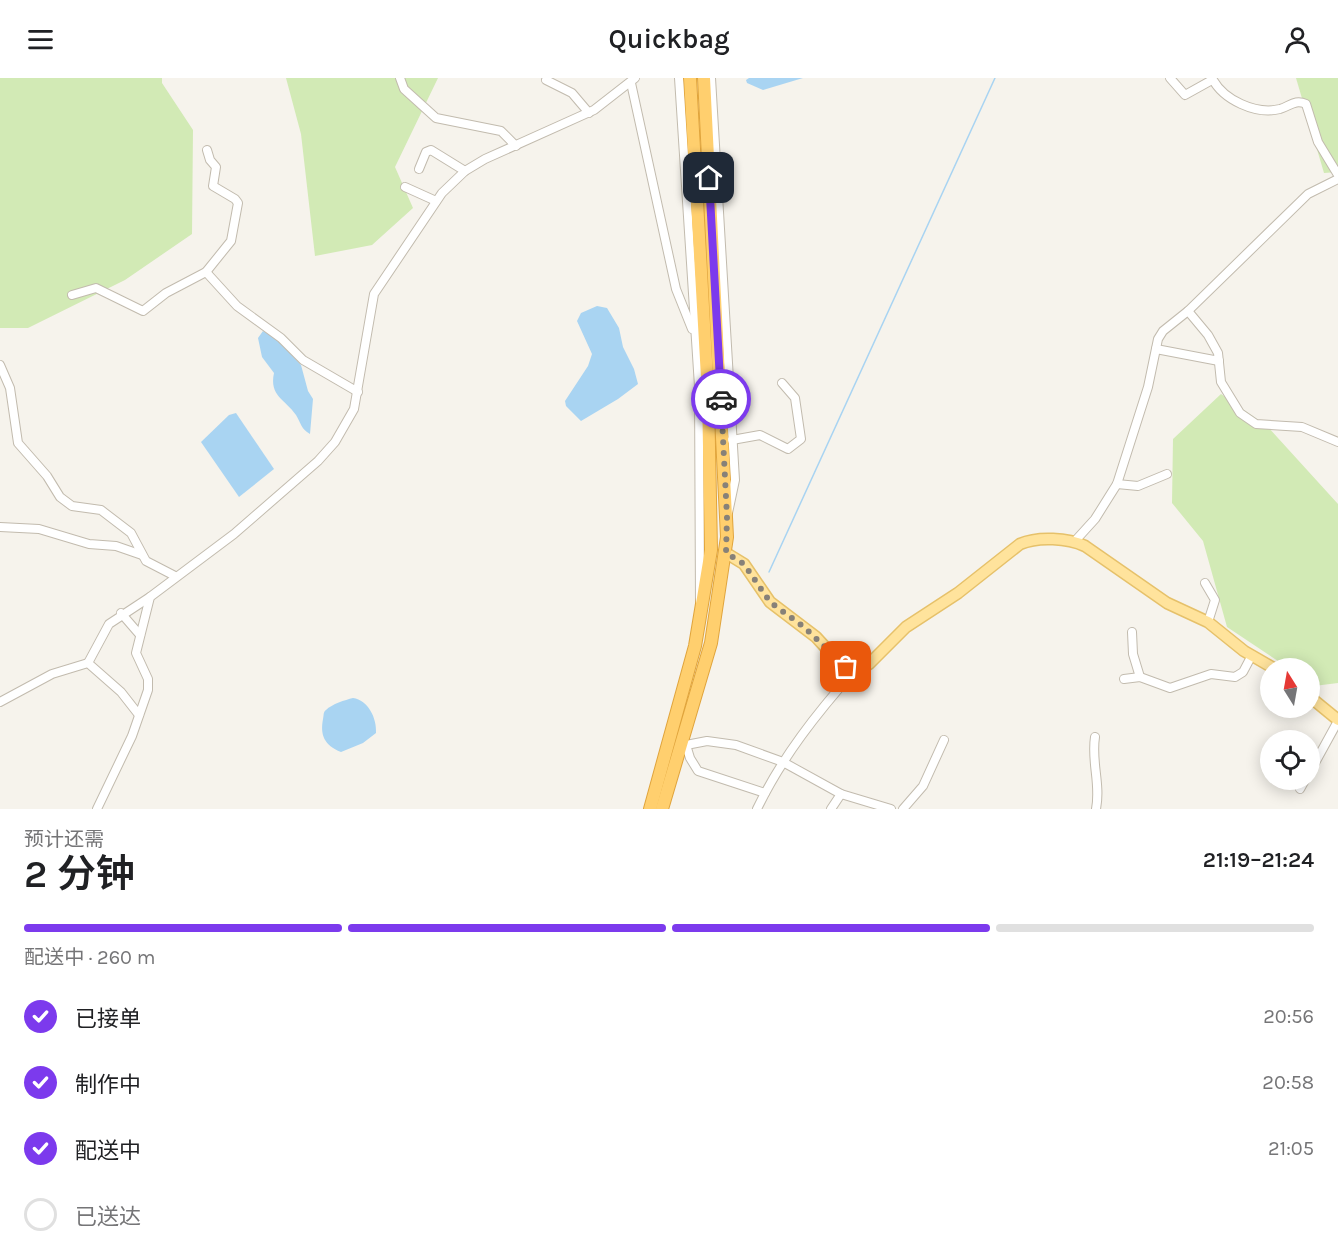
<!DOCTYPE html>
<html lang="zh">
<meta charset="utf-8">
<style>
body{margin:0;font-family:Karla,"Noto Sans SC",sans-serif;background:#f6f6f6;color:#202124;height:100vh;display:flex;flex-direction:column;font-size:22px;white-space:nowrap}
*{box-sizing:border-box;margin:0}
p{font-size:20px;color:#757577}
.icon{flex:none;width:33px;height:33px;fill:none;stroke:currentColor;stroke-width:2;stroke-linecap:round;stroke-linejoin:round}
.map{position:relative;height:731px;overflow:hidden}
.side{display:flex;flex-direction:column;background:#fff;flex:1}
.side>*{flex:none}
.needle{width:39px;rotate:349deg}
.fabs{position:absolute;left:1260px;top:580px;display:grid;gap:12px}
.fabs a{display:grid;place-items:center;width:60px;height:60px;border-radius:50%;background:#fff;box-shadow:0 3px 15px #0003;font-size:30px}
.pin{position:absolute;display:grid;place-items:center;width:51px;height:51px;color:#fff;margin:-26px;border-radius:12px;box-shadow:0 3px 9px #0006}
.courier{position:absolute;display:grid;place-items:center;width:60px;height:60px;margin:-30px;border:4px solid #7c3aed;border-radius:50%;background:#fff;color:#222;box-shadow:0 2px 8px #0007}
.head em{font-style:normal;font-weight:600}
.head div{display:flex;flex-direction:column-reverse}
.head{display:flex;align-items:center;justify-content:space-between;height:102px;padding:0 24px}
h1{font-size:39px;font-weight:600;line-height:45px}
.bar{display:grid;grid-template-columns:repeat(4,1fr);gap:9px 6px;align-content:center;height:72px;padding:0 24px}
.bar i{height:8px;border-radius:4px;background:#e0e0e0}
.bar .current{background:#7c3aed}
.bar p{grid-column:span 4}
ol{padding:0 24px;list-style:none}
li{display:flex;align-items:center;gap:18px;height:66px}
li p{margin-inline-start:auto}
li .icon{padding:6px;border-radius:50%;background:#7c3aed;color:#fff;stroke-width:4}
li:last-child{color:#757577}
li i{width:33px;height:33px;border:3px solid #e0e0e0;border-radius:50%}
header{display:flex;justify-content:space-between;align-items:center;height:78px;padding:0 24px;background:#fff;font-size:27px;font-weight:600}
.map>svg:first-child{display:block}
</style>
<header><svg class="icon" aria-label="menu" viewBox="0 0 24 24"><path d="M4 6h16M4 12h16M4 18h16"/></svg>Quickbag<svg class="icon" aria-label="person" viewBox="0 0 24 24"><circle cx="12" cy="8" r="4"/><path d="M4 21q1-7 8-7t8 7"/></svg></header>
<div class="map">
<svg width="1338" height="731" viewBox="0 0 1338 731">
<rect width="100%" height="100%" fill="#f6f3ec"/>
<g fill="#d2eab5">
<polygon points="0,0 162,0 162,5 193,52 192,156 125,202 28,250 0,250"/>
<polygon points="286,0 438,0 395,89 413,130 372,167 315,178 301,56"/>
<polygon points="1296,0 1338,0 1338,94 1324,95"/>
<polygon points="1221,316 1267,348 1338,426 1338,605 1314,608 1310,604 1310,591 1290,591 1227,549 1203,463 1172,425 1173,361"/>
</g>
<g fill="#a9d4f2">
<polygon points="749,0 803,0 763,12 747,5 746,2"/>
<polygon points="597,228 607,230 619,250 623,269 634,291 638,306 618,321 581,343 566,328 565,323 588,288 592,276 577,243 581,235"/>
<path d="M263,253L276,260L301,287L308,313L313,321L310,356C301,351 301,345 296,337C285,321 269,318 274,295L262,279L258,260Z"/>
<polygon points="236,335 274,391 239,419 201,364 229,337"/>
<path d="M353,620C368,622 377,640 376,655L363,665L341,674C324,667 320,657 323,641C324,637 323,634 326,632C332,626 345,622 353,620Z"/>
</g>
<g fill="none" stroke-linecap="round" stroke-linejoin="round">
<polyline stroke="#a9d4f2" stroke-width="1.5" points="769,494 995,0"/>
<g stroke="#c2bbae" stroke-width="10">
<g id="minor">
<polyline points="400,0 404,11 436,40 501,53 516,68"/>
<polyline points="679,0 699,308 700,523"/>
<polyline points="711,0 735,402 728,435"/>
<polyline points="1170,0 1185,17 1212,2"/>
<path d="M1212,0C1223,22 1256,37 1280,31C1290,28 1295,21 1306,26L1318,64L1338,97"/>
<polyline points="546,2 572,15 589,35"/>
<polyline points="631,5 676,211 692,251"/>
<polyline points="419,91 426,74 431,72 465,93"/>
<polyline points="405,109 436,123"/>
<polyline points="206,194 237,228 281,260 303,282 358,314"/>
<polyline points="72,217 96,210 143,233 166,215 206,194 231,163 238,125 235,121 213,108 216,89 210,82 207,72"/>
<polyline points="1188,233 1208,257 1218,275 1221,304 1240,335 1256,346 1302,349 1338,364"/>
<polyline points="1156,271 1219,283"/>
<polyline points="0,287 10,310 18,365 47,398 60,419 72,428 101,432 131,455 146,483 175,498"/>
<polyline points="732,362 760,357 788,371 801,361 795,320 782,305"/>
<polyline points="1117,406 1138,408 1167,396"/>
<polyline points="0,449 39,451 89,466 116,468 142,477"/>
<polyline points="1075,463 1095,441 1117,406 1148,309 1158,261 1163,253 1188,233 1308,116 1338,101"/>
<polyline points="1205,505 1215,522 1208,544"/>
<polyline points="121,535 140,557"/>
<polyline points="1132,554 1133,576 1140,599"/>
<polyline points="88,585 109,546 150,519"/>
<polyline points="1124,601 1140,599 1170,610 1211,596 1235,599 1243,594 1252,577"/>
<polyline points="0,624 52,596 88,585 121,614 139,637"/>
<path d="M1095,659C1091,684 1101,706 1096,731"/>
<polyline points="686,667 690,680 698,693 765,715"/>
<polyline points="681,668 707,663 736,667 783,684 841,716 891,731"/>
<polyline points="1310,694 1338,643"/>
<polyline points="1300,711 1305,702"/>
<polyline points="97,731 132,658 148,612 148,601 136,575 150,519 234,456 318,383 335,364 354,331 374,216 442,115 465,93 485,81 594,32 635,0"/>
<path d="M757,731C782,679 817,635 855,592"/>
<polyline points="831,731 841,716"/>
<polyline points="903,731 923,708 944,662"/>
</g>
</g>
<g stroke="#e6c16a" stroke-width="13">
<g id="major">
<path d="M726,475L744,486L770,524L816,559L837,582L855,592L869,586L906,549L958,515L1020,466C1038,458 1068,460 1085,468L1167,525L1208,544L1244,573L1275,591"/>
<polyline points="1310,619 1338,642"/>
</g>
</g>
<g stroke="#e0a43c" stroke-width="14">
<g id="highway">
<polyline points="650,731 695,568 711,472 708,317 690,0"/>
<polyline points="662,731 711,565 727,459 704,0"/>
</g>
</g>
<use href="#minor" stroke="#fff" stroke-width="8"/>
<use href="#major" stroke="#ffe39c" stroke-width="10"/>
<use href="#highway" stroke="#ffcf6e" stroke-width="12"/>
</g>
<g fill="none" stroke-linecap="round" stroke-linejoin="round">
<polyline stroke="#878178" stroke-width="6" stroke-dasharray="0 10.8" points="721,321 727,439 726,475 744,486 770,524 804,549 846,589"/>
<polyline stroke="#7c3aed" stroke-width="8" points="709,100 721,321"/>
</g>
</svg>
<div class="fabs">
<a><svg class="needle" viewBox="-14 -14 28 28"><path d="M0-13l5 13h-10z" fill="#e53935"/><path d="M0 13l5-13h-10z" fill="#757577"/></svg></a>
<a><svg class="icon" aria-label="locate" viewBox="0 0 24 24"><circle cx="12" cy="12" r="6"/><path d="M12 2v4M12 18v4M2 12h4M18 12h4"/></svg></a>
</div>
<div class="pin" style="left:846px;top:589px;background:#ea580c"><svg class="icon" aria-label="bag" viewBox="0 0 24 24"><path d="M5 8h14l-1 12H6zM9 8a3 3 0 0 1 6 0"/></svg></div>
<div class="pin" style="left:709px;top:100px;background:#1f2937"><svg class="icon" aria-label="home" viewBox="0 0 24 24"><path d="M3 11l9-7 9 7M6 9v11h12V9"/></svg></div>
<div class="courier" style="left:721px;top:321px"><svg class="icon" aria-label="car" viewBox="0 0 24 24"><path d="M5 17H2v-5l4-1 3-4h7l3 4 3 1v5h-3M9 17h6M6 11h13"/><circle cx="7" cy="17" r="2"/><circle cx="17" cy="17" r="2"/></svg></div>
</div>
<section class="side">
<div class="head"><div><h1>2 分钟</h1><p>预计还需</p></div><em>21:19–21:24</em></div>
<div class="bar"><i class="current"></i><i class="current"></i><i class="current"></i><i></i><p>配送中 · 260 m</p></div>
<ol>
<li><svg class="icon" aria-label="check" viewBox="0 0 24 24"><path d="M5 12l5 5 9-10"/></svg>已接单<p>20:56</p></li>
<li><svg class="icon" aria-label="check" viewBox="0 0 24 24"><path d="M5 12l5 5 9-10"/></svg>制作中<p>20:58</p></li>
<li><svg class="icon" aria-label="check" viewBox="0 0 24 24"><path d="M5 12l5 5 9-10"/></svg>配送中<p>21:05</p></li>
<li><i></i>已送达</li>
</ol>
</section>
